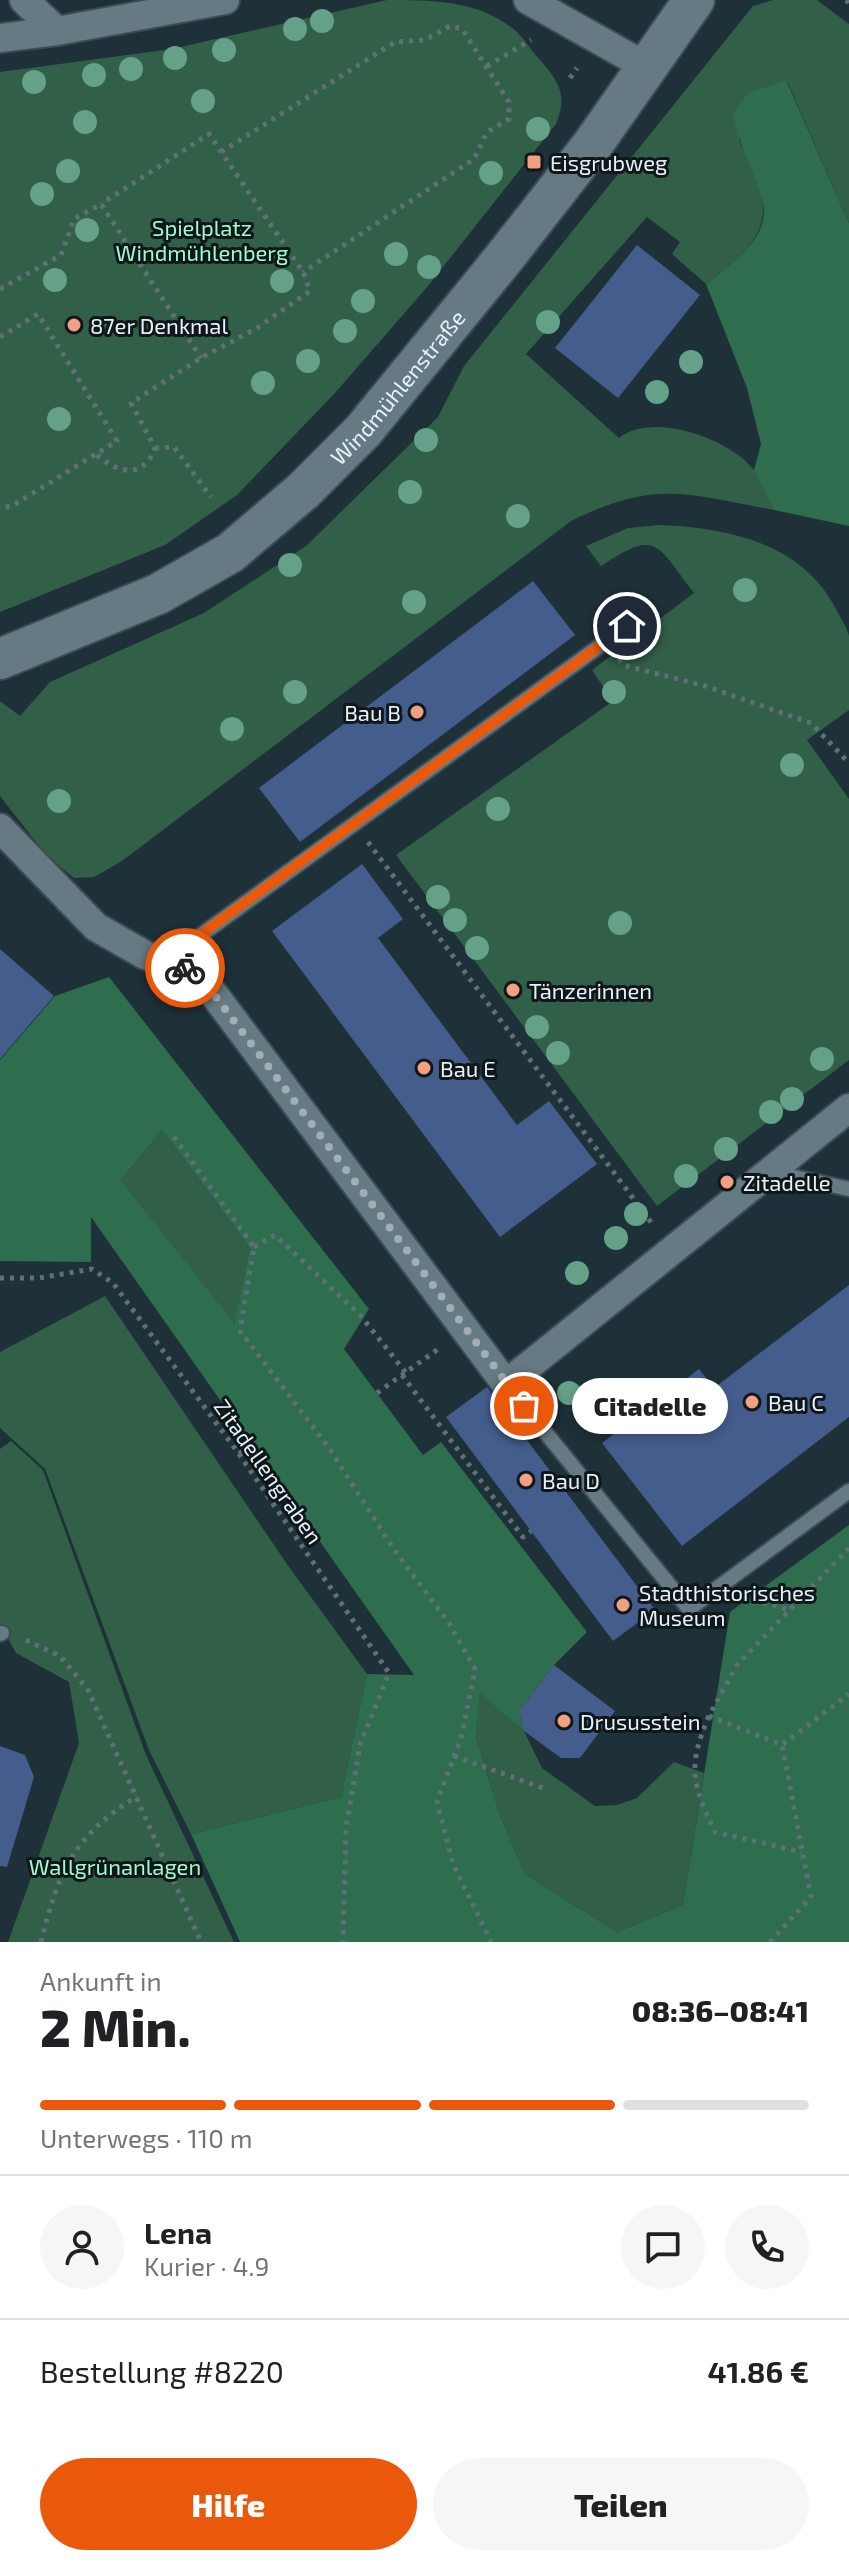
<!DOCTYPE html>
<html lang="de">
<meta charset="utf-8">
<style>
body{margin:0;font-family:"Exo 2",sans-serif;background:#f6f6f6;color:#202124;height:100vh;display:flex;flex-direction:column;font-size:30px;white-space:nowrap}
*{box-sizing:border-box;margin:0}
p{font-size:26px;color:#757577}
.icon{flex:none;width:44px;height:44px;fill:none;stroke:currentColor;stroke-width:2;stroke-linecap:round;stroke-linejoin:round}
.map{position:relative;height:1942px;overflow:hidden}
.panel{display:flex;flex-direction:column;background:#fff;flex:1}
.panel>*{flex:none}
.pin{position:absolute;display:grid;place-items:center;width:68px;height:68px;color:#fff;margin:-34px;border:4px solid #fff;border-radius:50%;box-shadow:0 2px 8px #0007}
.courier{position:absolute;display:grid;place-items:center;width:80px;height:80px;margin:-40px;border:6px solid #ea580c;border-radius:50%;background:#fff;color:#222;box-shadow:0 2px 10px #0007}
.bubble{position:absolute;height:56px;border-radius:28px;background:#fff;box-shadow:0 4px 12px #0003;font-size:26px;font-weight:800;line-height:56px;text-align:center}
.head em{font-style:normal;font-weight:800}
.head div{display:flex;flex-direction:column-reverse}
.head{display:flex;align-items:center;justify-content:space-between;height:136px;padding:0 40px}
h1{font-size:52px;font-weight:800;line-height:60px}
.bar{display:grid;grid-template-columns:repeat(4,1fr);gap:12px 8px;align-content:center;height:96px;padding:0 40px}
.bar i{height:10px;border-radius:6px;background:#e0e0e0}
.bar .on{background:#ea580c}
.bar p{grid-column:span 4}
.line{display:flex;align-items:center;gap:20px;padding:0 40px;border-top:2px solid #e0e0e0}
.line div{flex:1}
.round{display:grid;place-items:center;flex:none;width:84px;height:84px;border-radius:42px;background:#f6f6f6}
.action{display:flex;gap:16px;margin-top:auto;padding:16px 40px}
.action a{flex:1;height:92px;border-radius:48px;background:#ea580c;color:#fff;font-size:32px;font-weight:800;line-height:92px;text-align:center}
.action a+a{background:#f6f6f6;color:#202124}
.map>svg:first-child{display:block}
</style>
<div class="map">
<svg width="849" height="1942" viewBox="0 0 849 1942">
<rect width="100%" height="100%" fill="#1e3038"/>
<g fill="#325f48">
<path d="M387,0C431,0 474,0 511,27C522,35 530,49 539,59C559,81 568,95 556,124L428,286L335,393L237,495L165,545L0,612V72L172,49Z"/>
<path d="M773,0H817L849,24V223L787,81L739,140C776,215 774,233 706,284L672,254L680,242L647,217L526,354L619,438C652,411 729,438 754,470C763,481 768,497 774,510C686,494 656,479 571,521L122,861L94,877L74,878L46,855L0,796V701L20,716L50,682L204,613L306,546L438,417L464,366L753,6Z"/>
<path d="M660,525C731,528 805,544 838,613C842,620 847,628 849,636C849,658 849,687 849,710L807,740L849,799V1060L657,1206L396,855L613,701L592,670L694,593C656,544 658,528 601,566L586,546L628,528Z"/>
<polygon points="162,1130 250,1248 234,1324 121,1180"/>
<polygon points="105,1296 289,1567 367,1674 341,1797 191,1834 149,1750 45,1469 0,1428 0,1352"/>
<polygon points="11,1441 43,1470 146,1755 234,1942 8,1942 79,1743 69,1682 16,1653 0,1624 0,1449"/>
<polygon points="480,1691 524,1731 542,1768 595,1806 617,1805 637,1798 674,1762 704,1773 683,1905 617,1932 525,1874 499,1813 476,1736"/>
</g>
<g fill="#2e6d4e" fill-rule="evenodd">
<path d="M786,80L849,223V526L774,510L754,470L761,444L747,388L706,284C802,213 754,205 733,115L748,93Z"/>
<path d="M109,977L369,1309L344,1349L423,1455L441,1442L587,1632L554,1665L519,1711L524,1731L480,1693L476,1736L499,1813L525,1874L617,1932L683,1905L730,1612L849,1525V1942H240L191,1834L341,1797L367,1674L414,1675L91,1217V1262L0,1261V1060L55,996ZM162,1130L250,1248L234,1323L121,1180Z"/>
</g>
<g fill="#455d8d">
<polygon points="637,245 700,295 618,398 555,348"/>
<polygon points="533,581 575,635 300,842 259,788"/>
<polygon points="362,864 403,919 378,938 517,1125 549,1101 597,1164 500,1237 272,931"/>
<polygon points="0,949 54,996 0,1059"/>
<polygon points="849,1285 849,1417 682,1546 602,1443 699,1369 714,1388"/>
<polygon points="487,1387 655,1610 613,1641 446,1417"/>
<polygon points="554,1665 615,1711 580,1758 561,1758 524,1731 519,1711"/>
<polygon points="0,1746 25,1755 34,1777 7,1867 0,1866"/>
</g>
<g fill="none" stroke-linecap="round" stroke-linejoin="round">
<g stroke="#3d4c54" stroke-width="18">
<g id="lane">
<polyline points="165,961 648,611"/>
<polyline points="772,1172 849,1189"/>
<polyline points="506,1384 689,1609 849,1491"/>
<polyline points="0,1634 2,1633"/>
</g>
</g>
<g stroke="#3d4c54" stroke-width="32">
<g id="street">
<polyline points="24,0 57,31"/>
<polyline points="528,0 647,67"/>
<polyline points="0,38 57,31 225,0"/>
<polyline points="0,828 96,927 145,955 186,969 210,989 506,1384 849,1108"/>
</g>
</g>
<g stroke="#3d4c54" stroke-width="44">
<g id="secondary">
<path id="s1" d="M0,659L158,594L230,553L304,490L363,431L504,258L593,144L694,0"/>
</g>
</g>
<g stroke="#607077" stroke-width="5" stroke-dasharray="4 6" stroke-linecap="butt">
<polyline points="846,0 849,3"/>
<polyline points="487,66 531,40"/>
<polyline points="570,78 577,68"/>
<polyline points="221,152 395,42 425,40 450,26 462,29 509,102 509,119 487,132 474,159 303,272"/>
<polyline points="0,289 61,255 74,219 101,204 201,358"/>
<polyline points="0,337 38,314 117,441 12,506 0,508"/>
<polyline points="155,448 174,447 211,497"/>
<path d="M97,455C118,473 143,480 155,448L131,403L201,358L257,328L310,291L303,272L209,134L101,204"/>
<polyline points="619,659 623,665 705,686 811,723 849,763"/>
<polyline points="368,842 653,1225"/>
<polyline points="174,1137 254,1247 240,1331 329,1448 395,1551 449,1623 475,1669 461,1738 437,1802 453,1864 491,1942"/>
<polyline points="254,1247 275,1235 361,1316 406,1373"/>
<polyline points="0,1278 39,1278 92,1269 113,1283 239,1454 389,1673 360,1745 346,1828 343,1942"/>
<polyline points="402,1375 523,1537 531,1531"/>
<polyline points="377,1393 441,1347"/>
<polyline points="239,1454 252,1444"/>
<polyline points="849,1548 737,1665 709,1716 782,1745 849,1694"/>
<polyline points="743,1601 771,1604 789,1610"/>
<polyline points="26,1640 60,1656 88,1690 201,1942"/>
<path d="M709,1716C687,1767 692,1784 715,1832L802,1852"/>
<polyline points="454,1756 543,1788"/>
<path d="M41,1942C59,1870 73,1837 137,1796"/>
<polyline points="770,1942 811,1897 782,1745"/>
</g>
<use href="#lane" stroke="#667a83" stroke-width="14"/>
<use href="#street" stroke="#667a83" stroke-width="28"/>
<use href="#secondary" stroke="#667a83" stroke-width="40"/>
</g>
<g fill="#65a088">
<circle cx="322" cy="21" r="12"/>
<circle cx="295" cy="29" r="12"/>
<circle cx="224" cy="50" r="12"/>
<circle cx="175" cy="58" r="12"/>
<circle cx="131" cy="69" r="12"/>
<circle cx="94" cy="75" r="12"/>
<circle cx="34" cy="82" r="12"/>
<circle cx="203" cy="101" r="12"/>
<circle cx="85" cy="122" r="12"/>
<circle cx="538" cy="129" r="12"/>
<circle cx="68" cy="171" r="12"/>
<circle cx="491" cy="173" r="12"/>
<circle cx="42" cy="194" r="12"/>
<circle cx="87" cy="230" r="12"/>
<circle cx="396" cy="254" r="12"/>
<circle cx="429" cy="267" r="12"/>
<circle cx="55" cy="280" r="12"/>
<circle cx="282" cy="281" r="12"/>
<circle cx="363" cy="301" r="12"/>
<circle cx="548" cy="322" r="12"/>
<circle cx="345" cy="331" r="12"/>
<circle cx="308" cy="361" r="12"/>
<circle cx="691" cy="362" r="12"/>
<circle cx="263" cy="383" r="12"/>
<circle cx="657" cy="392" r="12"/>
<circle cx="59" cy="419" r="12"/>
<circle cx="426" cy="440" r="12"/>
<circle cx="410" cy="492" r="12"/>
<circle cx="518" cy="516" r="12"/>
<circle cx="290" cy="565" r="12"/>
<circle cx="745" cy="590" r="12"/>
<circle cx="414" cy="602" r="12"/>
<circle cx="295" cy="692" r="12"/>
<circle cx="614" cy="692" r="12"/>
<circle cx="232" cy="729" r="12"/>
<circle cx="792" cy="765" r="12"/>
<circle cx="59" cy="801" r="12"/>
<circle cx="498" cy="809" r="12"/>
<circle cx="438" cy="897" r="12"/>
<circle cx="455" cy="920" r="12"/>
<circle cx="620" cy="923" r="12"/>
<circle cx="477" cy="948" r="12"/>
<circle cx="537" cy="1027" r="12"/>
<circle cx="558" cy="1053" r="12"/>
<circle cx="822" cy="1059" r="12"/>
<circle cx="792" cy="1099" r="12"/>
<circle cx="771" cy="1112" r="12"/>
<circle cx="726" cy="1149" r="12"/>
<circle cx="686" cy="1176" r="12"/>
<circle cx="636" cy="1214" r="12"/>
<circle cx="616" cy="1238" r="12"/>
<circle cx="577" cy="1273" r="12"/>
<circle cx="569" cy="1393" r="12"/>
</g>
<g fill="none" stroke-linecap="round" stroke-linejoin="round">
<polyline stroke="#a1aeb5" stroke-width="8" stroke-dasharray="0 14.4" points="185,968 210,989 524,1406"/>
<polyline stroke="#ea580c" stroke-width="10" points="185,968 164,961 627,626"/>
</g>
<g fill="#f2a081" stroke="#0f171b" stroke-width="3">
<rect x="526" y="154" width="16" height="16" rx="4"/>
<circle cx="74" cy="325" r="8"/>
<circle cx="417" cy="712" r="8"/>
<circle cx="513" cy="990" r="8"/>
<circle cx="424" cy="1068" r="8"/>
<circle cx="727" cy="1182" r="8"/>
<circle cx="752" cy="1402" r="8"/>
<circle cx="526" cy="1480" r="8"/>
<circle cx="623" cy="1605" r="8"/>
<circle cx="564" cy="1721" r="8"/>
</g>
<g text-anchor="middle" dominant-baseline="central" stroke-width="6" stroke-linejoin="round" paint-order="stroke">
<g font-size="22" fill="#e7f2f8" stroke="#0f171b" text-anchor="start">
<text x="550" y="162">Eisgrubweg</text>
<text x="90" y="325">87er Denkmal</text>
<text x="401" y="712" text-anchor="end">Bau B</text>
<text x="529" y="990">Tänzerinnen</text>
<text x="440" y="1068">Bau E</text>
<text x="743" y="1182">Zitadelle</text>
<text x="768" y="1402">Bau C</text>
<text x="542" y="1480">Bau D</text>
<text x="639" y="1592">Stadthistorisches<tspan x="639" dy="25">Museum</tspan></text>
<text x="580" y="1721">Drususstein</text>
</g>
<g font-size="22" fill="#9ffbca" stroke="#0f171b">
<text x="202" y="227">Spielplatz<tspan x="202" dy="25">Windmühlenberg</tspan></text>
<text x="115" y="1866">Wallgrünanlagen</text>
</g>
<g font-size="22" fill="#e7f2f8" stroke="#0f171b">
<text stroke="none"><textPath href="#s1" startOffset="490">Windmühlenstraße</textPath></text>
<text transform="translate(269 1471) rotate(55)">Zitadellengraben</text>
</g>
</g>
</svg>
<div class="pin" style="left:524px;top:1406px;background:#ea580c"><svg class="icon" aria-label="bag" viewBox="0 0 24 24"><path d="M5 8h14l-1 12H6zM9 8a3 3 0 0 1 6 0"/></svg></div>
<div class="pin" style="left:627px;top:626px;background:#1f2937"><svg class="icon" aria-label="home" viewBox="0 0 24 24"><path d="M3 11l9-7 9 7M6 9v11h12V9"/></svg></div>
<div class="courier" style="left:185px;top:968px"><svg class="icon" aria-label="bike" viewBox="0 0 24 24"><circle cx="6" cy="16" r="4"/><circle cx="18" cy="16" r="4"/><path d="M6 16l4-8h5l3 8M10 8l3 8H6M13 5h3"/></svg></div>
<div class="bubble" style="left:572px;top:1378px;width:156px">Citadelle</div>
</div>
<section class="panel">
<div class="head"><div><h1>2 Min.</h1><p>Ankunft in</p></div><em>08:36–08:41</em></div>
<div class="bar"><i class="on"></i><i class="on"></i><i class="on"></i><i></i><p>Unterwegs · 110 m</p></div>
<div class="line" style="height:144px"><a class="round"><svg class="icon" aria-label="person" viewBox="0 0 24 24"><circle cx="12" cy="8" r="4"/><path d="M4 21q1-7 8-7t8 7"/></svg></a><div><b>Lena</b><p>Kurier · 4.9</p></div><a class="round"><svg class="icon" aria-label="chat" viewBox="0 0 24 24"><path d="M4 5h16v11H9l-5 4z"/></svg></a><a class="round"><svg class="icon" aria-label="phone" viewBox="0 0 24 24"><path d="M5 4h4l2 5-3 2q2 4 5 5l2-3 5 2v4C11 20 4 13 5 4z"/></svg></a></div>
<div class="line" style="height:104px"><div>Bestellung #8220</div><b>41.86 €</b></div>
<div class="action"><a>Hilfe</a><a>Teilen</a></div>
</section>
